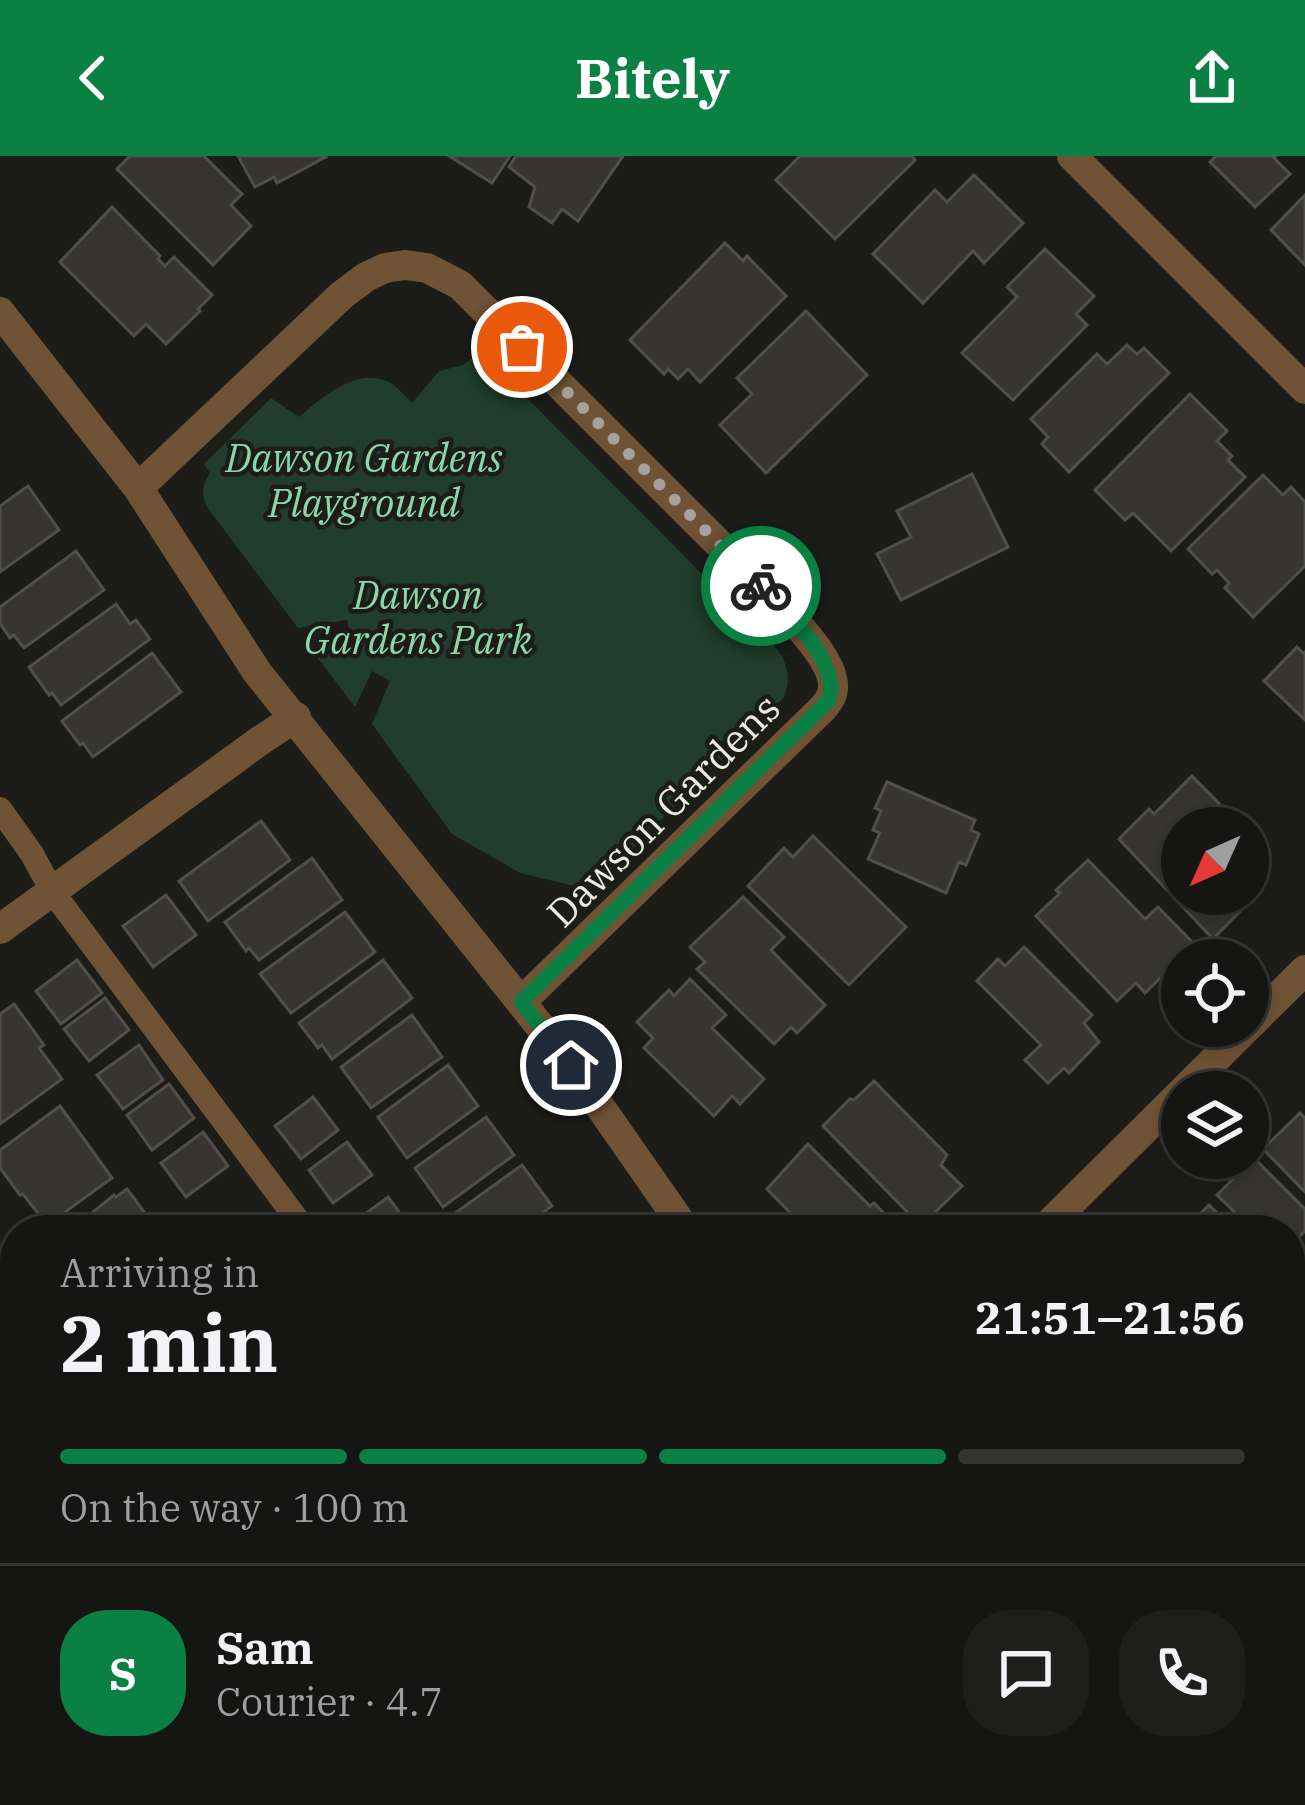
<!DOCTYPE html>
<meta charset="utf-8">
<style>
body{margin:0;font-family:"IBM Plex Serif",serif;background:#1e1e1c;color:#f1f3f6;height:100vh;display:flex;flex-direction:column;font-size:45px;white-space:nowrap}
*{box-sizing:border-box;margin:0}
p{font-size:39px;color:#9d9fa0}
.icon{flex:none;width:66px;height:66px;fill:none;stroke:currentColor;stroke-width:2;stroke-linecap:round;stroke-linejoin:round}
.map{position:relative;flex:1;overflow:hidden}
.side{position:absolute;left:0px;top:1059px;width:1305px;height:591px;display:flex;flex-direction:column;background:#151513;border-radius:48px 48px 0 0;box-shadow:0 6px 18px #0003,0 0 0 3px #343433}
.side>*{flex:none}
.needle{width:78px;rotate:225deg}
.controls{position:absolute;left:1161px;top:651px;display:grid;gap:24px}
.controls a{display:grid;place-items:center;width:108px;height:108px;border-radius:50%;background:#151513;box-shadow:0 6px 18px #0003,0 0 0 3px #343433;font-size:60px}
.pin{position:absolute;display:grid;place-items:center;width:102px;height:102px;color:#fff;margin:-51px;border:6px solid #fff;border-radius:50%;box-shadow:0 3px 12px #0007}
.courier{position:absolute;display:grid;place-items:center;width:120px;height:120px;margin:-60px;border:9px solid #0b8043;border-radius:50%;background:#fff;color:#222;box-shadow:0 3px 15px #0007}
.summary em{font-style:normal;font-weight:700}
.summary div{display:flex;flex-direction:column-reverse}
.summary{display:flex;align-items:center;justify-content:space-between;height:204px;padding:0 60px}
h1{font-size:78px;font-weight:700;line-height:90px}
.bar{display:grid;grid-template-columns:repeat(4,1fr);gap:18px 12px;align-content:center;height:144px;padding:0 60px}
.bar i{height:15px;border-radius:9px;background:#343433}
.bar .active{background:#0b8043}
.bar p{grid-column:span 4}
.line{display:flex;align-items:center;gap:30px;padding:0 60px;border-top:3px solid #343433}
.line div{flex:1}
.round{display:grid;place-items:center;flex:none;width:126px;height:126px;border-radius:48px;background:#1e1e1c}
header{display:flex;justify-content:space-between;align-items:center;height:156px;padding:0 60px;background:#0b8043;color:#fff;font-size:54px;font-weight:700}
.map>svg:first-child{display:block}
</style>
<header><svg class="icon" aria-label="back" viewBox="0 0 24 24"><path d="M15 5l-7 7 7 7"/></svg>Bitely<svg class="icon" aria-label="share" viewBox="0 0 24 24"><path d="M12 15V3M7 8l5-5 5 5M5 13v7h14v-7"/></svg></header>
<div class="map">
<svg width="1305" height="1649" viewBox="0 0 1305 1649">
<rect width="100%" height="100%" fill="#1c1c19"/>
<path fill="#203e2b" d="M480,195L779,495C788,511 791,523 784,541L591,734L520,717L452,678L372,568L390,525L372,515L355,551L314,497L352,487L347,464L298,472L207,351C201,338 202,329 210,317L204,308L271,242L299,261C321,242 357,210 389,226C397,230 405,241 412,247L439,215L463,209Z"/>
<g fill="#363533" stroke="#504f4c" stroke-width="3">
<polygon points="130,0 204,0 242,38 231,49 251,70 213,109 117,13"/>
<polygon points="238,0 325,0 326,1 277,27 274,21 255,31"/>
<polygon points="449,0 510,0 492,27"/>
<polygon points="516,0 623,0 578,65 562,53 552,67 529,51 535,31 509,11"/>
<polygon points="800,0 912,0 915,4 835,83 776,24"/>
<polygon points="1216,0 1276,0 1274,2 1290,18 1255,51 1210,6"/>
<polygon points="974,19 1023,67 984,107 973,95 923,147 873,98 935,34 947,46"/>
<polygon points="1305,39 1305,109 1271,74"/>
<polygon points="112,51 160,100 158,103 165,110 174,101 212,139 198,153 200,155 166,188 146,168 134,180 60,106"/>
<polygon points="725,87 743,105 747,100 786,140 700,226 688,213 678,223 668,213 664,218 630,184"/>
<polygon points="1045,93 1094,140 1076,158 1087,169 1013,244 962,197 1017,141 1007,131"/>
<polygon points="806,155 867,219 766,317 720,269 752,238 737,222"/>
<polygon points="1127,189 1137,198 1144,192 1169,217 1069,316 1042,288 1048,281 1031,263 1097,198 1107,208"/>
<polygon points="1190,238 1227,275 1217,285 1232,300 1228,304 1245,321 1171,395 1133,357 1125,364 1095,334"/>
<polygon points="972,318 1008,391 901,444 877,398 911,381 897,355"/>
<polygon points="1263,319 1283,339 1291,331 1305,346 1305,410 1253,461 1225,432 1229,427 1217,414 1212,418 1188,393"/>
<polygon points="28,330 59,374 0,416 0,350"/>
<polygon points="76,395 104,434 24,492 14,479 10,482 0,467 0,451"/>
<polygon points="116,448 130,468 136,464 150,483 61,549 52,537 49,539 29,511"/>
<polygon points="1297,491 1303,497 1305,496 1305,564 1264,525"/>
<polygon points="152,497 181,536 93,601 83,587 80,589 62,565"/>
<polygon points="1192,620 1243,672 1182,672 1182,738 1248,737 1253,742 1213,783 1119,683 1149,653 1154,658"/>
<polygon points="887,626 975,664 971,674 979,678 966,709 959,706 946,737 868,703 880,677 873,674 881,655 875,652"/>
<polygon points="261,665 290,704 208,765 179,725"/>
<polygon points="1248,677 1267,696 1250,713 1255,717 1248,724"/>
<polygon points="813,680 906,771 849,829 748,730 784,692 793,701"/>
<polygon points="312,702 342,744 259,804 249,792 246,795 225,766"/>
<polygon points="1088,704 1145,763 1158,751 1194,788 1145,837 1136,827 1117,845 1036,760 1060,737 1056,734"/>
<polygon points="166,739 196,779 153,811 123,770"/>
<polygon points="743,741 784,781 771,794 825,849 797,877 791,871 774,888 697,813 705,806 690,791"/>
<polygon points="345,756 375,796 291,857 260,818"/>
<polygon points="1024,791 1092,859 1084,867 1099,886 1069,917 1064,912 1048,927 1025,904 1041,889 977,825 998,803 1005,810"/>
<polygon points="77,804 102,837 61,868 36,835"/>
<polygon points="383,804 412,842 332,903 322,889 318,892 299,867"/>
<polygon points="690,823 726,859 712,872 764,923 740,948 732,940 714,960 644,892 653,882 637,866 669,834 674,840"/>
<polygon points="105,842 129,874 89,905 64,873"/>
<polygon points="14,848 44,889 39,892 62,923 0,968 0,858"/>
<polygon points="412,859 442,901 371,952 341,911"/>
<polygon points="139,889 163,924 123,953 97,919"/>
<polygon points="448,909 478,950 407,1002 378,961"/>
<polygon points="874,925 947,999 941,1009 962,1030 921,1070 823,970 850,943 854,944"/>
<polygon points="169,928 194,962 152,994 127,959"/>
<polygon points="313,941 338,974 301,1003 275,970"/>
<polygon points="60,950 112,1022 50,1067 43,1058 40,1060 23,1038 20,1039 0,1012 0,994"/>
<polygon points="1300,957 1305,962 1305,1036 1263,993"/>
<polygon points="486,961 514,999 443,1051 415,1012"/>
<polygon points="203,976 228,1010 186,1041 161,1007"/>
<polygon points="347,986 372,1019 333,1047 309,1014"/>
<polygon points="808,988 870,1050 874,1047 900,1074 807,1074 767,1033"/>
<polygon points="1254,1002 1305,1053 1305,1075 1290,1090 1290,1074 1253,1074 1217,1039"/>
<polygon points="522,1009 552,1050 519,1074 461,1074 451,1060"/>
<polygon points="127,1033 156,1072 71,1074 114,1039 116,1041"/>
<polygon points="388,1041 412,1074 354,1074 350,1069"/>
<polygon points="1209,1049 1234,1074 1184,1074"/>
<polygon points="1298,1133 1305,1141 1305,1194 1301,1197 1290,1186 1290,1141"/>
<polygon points="1305,1422 1305,1499 1290,1484 1290,1436"/>
<polygon points="0,1461 6,1469 10,1466 15,1474 15,1522 0,1534"/>
<polygon points="1290,1510 1305,1525 1305,1531 1299,1536 1302,1539 1290,1552"/>
<polygon points="15,1549 15,1631 0,1611 3,1609 0,1606 0,1560"/>
<polygon points="85,1635 122,1635 133,1649 66,1649"/>
<polygon points="458,1635 535,1635 516,1649 474,1649 465,1637 461,1639"/>
<polygon points="648,1635 691,1635 701,1648 638,1649 635,1645"/>
<polygon points="1070,1635 1124,1635 1138,1649 1061,1649 1064,1647 1061,1644"/>
<polygon points="1145,1635 1213,1635 1199,1649 1159,1649"/>
</g>
<g fill="none" stroke-linecap="round" stroke-linejoin="round">
<g stroke="#705335" stroke-width="24">
<polyline points="0,653 32,698 52,735 305,1074"/>
<polyline points="1290,1247 1305,1232"/>
<polyline points="729,1635 741,1649"/>
<polyline points="888,1649 902,1635"/>
</g>
<g stroke="#705335" stroke-width="30">
<polyline points="1072,0 1305,233"/>
<polyline points="0,156 138,332 257,516 571,909 686,1074"/>
<path d="M138,332L342,139L366,121L385,112L405,109L427,112L460,129L772,441C790,461 836,505 833,533C832,542 828,545 823,552L521,846"/>
<polyline points="0,773 261,584 296,561"/>
<polyline points="1043,1074 1305,814"/>
</g>
<g stroke="#705335" stroke-width="30">
<polyline points="0,1183 15,1203"/>
<polyline points="0,1288 15,1308"/>
<polyline points="255,1635 266,1649"/>
<polyline points="334,1635 344,1649"/>
</g>
</g>
<g fill="none" stroke-linecap="round" stroke-linejoin="round">
<polyline stroke="#a3a2a0" stroke-width="12" stroke-dasharray="0 21.6" points="522,191 761,430"/>
<path stroke="#0b8043" stroke-width="15" d="M571,909L521,846L829,544C841,506 786,455 761,430"/>
</g>
<g text-anchor="middle" dominant-baseline="central" stroke-width="9" stroke-linejoin="round" paint-order="stroke">
<g font-size="39" font-style="italic" fill="#8cd7a7" stroke="#1c1c19">
<text x="364" y="301">Dawson Gardens<tspan x="364" dy="45">Playground</tspan></text>
<text x="418" y="438">Dawson<tspan x="418" dy="45">Gardens Park</tspan></text>
</g>
<g font-size="39" fill="#ebeae8" stroke="#1c1c19">
<text transform="translate(663 654) rotate(-45)">Dawson Gardens</text>
</g>
</g>
</svg>
<div class="controls">
<a><svg class="needle" viewBox="-14 -14 28 28"><path d="M0-13l5 13h-10z" fill="#e53935"/><path d="M0 13l5-13h-10z" fill="#9d9fa0"/></svg></a>
<a><svg class="icon" aria-label="locate" viewBox="0 0 24 24"><circle cx="12" cy="12" r="6"/><path d="M12 2v4M12 18v4M2 12h4M18 12h4"/></svg></a>
<a><svg class="icon" aria-label="layers" viewBox="0 0 24 24"><path d="M12 4l9 5-9 5-9-5zM3 14l9 5 9-5"/></svg></a>
</div>
<div class="pin" style="left:522px;top:191px;background:#ea580c"><svg class="icon" aria-label="bag" viewBox="0 0 24 24"><path d="M5 8h14l-1 12H6zM9 8a3 3 0 0 1 6 0"/></svg></div>
<div class="pin" style="left:571px;top:909px;background:#1f2937"><svg class="icon" aria-label="home" viewBox="0 0 24 24"><path d="M3 11l9-7 9 7M6 9v11h12V9"/></svg></div>
<div class="courier" style="left:761px;top:430px"><svg class="icon" aria-label="bike" viewBox="0 0 24 24"><circle cx="6" cy="16" r="4"/><circle cx="18" cy="16" r="4"/><path d="M6 16l4-8h5l3 8M10 8l3 8H6M13 5h3"/></svg></div>
<section class="side">
<div class="summary"><div><h1>2 min</h1><p>Arriving in</p></div><em>21:51–21:56</em></div>
<div class="bar"><i class="active"></i><i class="active"></i><i class="active"></i><i></i><p>On the way · 100 m</p></div>
<div class="line" style="height:216px"><b class="round" style="background:#0b8043;color:#fff">S</b><div><b>Sam</b><p>Courier · 4.7</p></div><a class="round"><svg class="icon" aria-label="chat" viewBox="0 0 24 24"><path d="M4 5h16v11H9l-5 4z"/></svg></a><a class="round"><svg class="icon" aria-label="phone" viewBox="0 0 24 24"><path d="M5 4h4l2 5-3 2q2 4 5 5l2-3 5 2v4C11 20 4 13 5 4z"/></svg></a></div>
</section>
</div>
